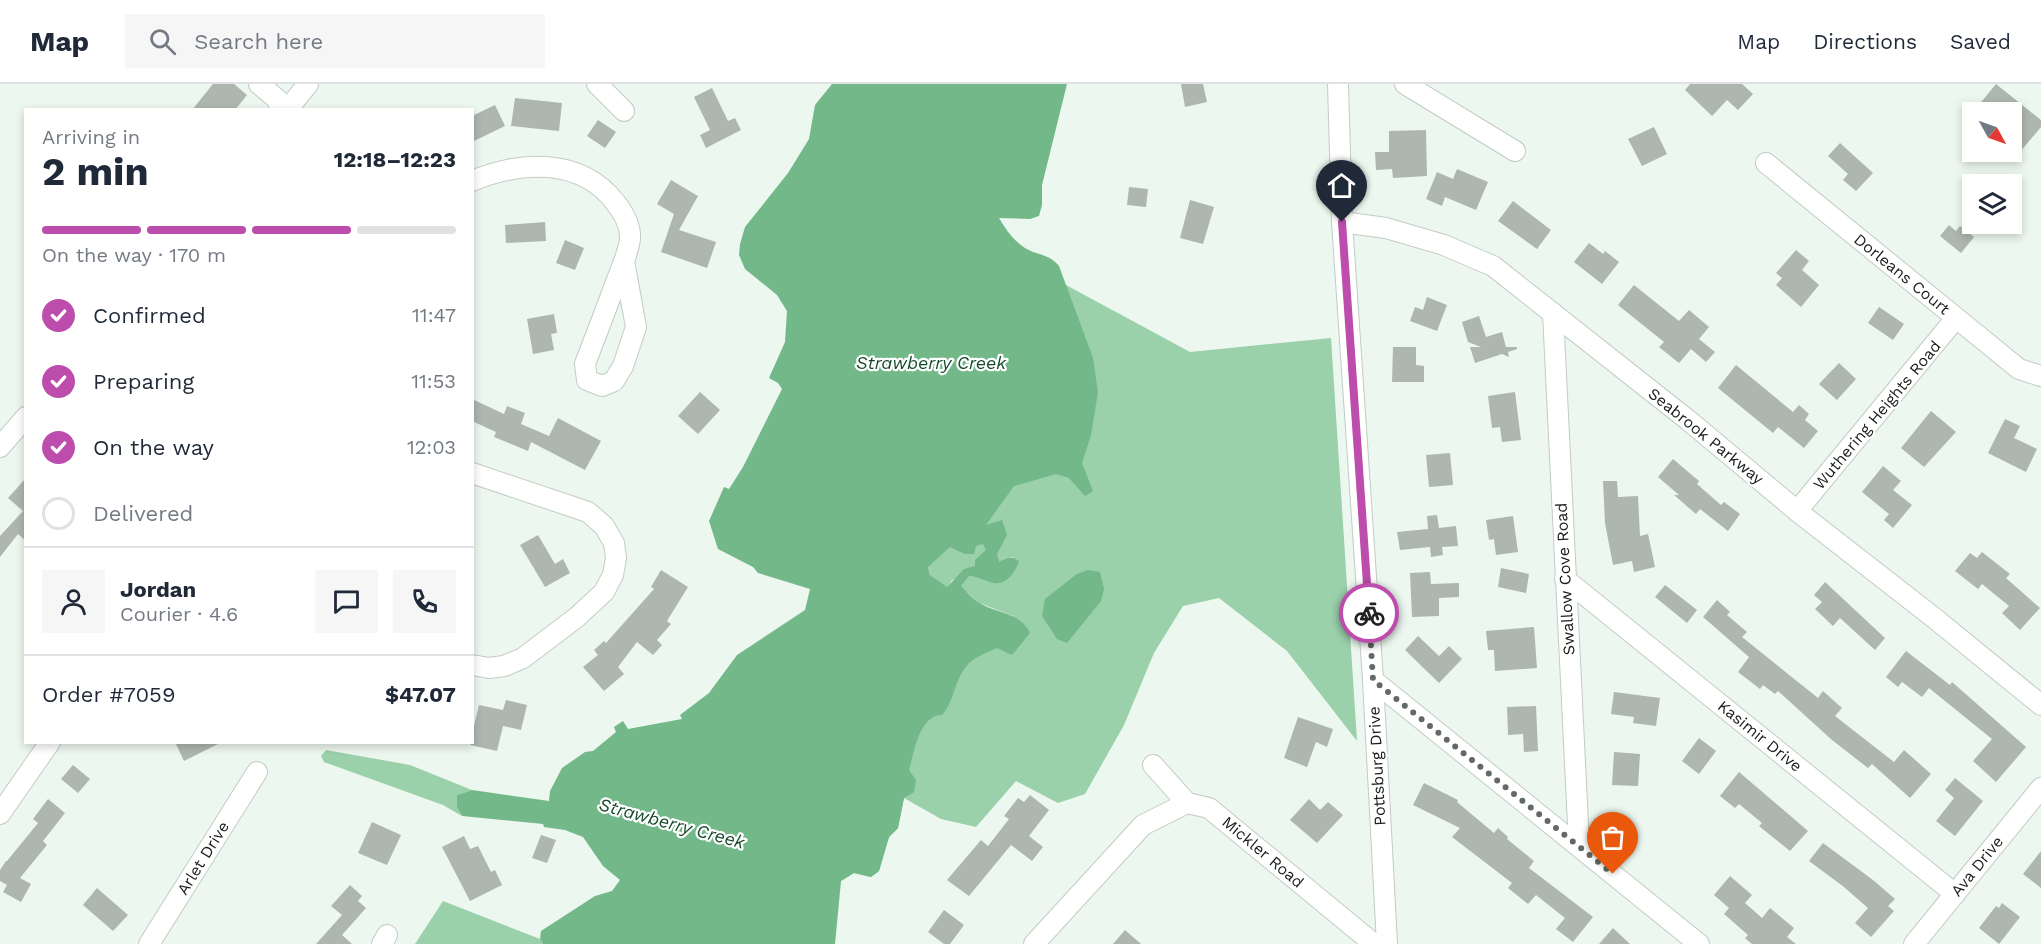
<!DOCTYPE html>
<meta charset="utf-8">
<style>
body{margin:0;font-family:"Work Sans",sans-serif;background:#f6f6f7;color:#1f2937;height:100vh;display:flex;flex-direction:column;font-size:22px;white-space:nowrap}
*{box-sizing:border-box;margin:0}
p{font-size:20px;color:#747a83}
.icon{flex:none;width:33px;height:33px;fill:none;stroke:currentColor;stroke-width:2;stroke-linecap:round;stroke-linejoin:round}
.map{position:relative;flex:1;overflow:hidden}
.side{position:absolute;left:24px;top:24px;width:450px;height:636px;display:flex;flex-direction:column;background:#fff;border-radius:0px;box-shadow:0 3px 9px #0003}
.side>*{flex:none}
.needle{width:39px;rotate:130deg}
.controls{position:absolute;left:1962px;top:18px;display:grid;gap:12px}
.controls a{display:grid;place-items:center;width:60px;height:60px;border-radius:0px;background:#fff;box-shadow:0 3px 9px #0003;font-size:30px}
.pin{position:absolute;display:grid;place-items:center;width:51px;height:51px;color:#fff;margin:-62px -26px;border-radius:50% 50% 50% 0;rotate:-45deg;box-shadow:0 0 6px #0007}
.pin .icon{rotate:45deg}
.courier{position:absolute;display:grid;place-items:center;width:60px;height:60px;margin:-30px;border:4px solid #bc4dac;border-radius:50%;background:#fff;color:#222;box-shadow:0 2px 8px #0007}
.headline em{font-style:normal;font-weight:700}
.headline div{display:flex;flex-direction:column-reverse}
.headline{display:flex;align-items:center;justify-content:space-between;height:102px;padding:0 18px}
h1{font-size:39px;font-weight:700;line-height:45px}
.bar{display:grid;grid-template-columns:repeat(4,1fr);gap:9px 6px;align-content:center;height:72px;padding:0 18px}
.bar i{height:8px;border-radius:4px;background:#e0e1e3}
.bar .selected{background:#bc4dac}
.bar p{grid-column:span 4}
.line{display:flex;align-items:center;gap:15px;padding:0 18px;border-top:2px solid #e0e1e3}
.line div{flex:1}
.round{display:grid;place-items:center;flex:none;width:63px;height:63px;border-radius:0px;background:#f6f6f7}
ol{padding:0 18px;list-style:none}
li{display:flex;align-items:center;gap:18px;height:66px}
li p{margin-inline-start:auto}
li .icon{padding:6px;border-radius:50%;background:#bc4dac;color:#fff;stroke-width:4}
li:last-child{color:#747a83}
li i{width:33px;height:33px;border:3px solid #e0e1e3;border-radius:50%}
header{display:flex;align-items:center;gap:36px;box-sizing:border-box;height:84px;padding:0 30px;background:#fff;border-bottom:2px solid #e0e1e3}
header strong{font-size:28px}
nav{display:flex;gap:33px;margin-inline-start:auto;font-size:21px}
.search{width:420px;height:54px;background:#f6f6f7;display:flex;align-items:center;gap:15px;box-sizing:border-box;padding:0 21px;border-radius:0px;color:#747a83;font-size:22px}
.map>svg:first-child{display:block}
</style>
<header>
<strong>Map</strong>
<div class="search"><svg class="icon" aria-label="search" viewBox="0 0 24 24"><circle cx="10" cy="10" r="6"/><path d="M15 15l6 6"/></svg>Search here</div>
<nav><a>Map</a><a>Directions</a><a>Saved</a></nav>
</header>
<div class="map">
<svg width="2041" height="860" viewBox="0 0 2041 860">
<rect width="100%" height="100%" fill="#ecf7ef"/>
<g fill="#9ad0aa">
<polygon points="1066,201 1190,268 1331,254 1357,657 1287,567 1219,514 1183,522 1154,569 1124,641 1085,710 1058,719 1016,697 976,743 941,735 904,714 898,744 889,753 879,787 871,793 854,789 841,797 907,691 908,643 1013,532 979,519 960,502 969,492 981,493 995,499 1013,473 1005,474 999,479 952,496 947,504 930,491 928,483"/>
<polygon points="326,666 410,681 472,706 457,711 457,722 462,732 443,721 324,678 321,672"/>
<polygon points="443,817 540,855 543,860 415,860"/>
</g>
<g fill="#72b889" fill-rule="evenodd">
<path d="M832,0H1067L1042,101V121L1039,132L1030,135L999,134C1006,146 1013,156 1025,164C1038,172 1048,169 1059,182L1093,274L1098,308L1091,351L1082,379L1093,407L1085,412L1069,394L1056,390L1014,402L986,441L1002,436L1007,451L997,470L999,478C1006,474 1010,471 1019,477C1016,487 1007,501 994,499C985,497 980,493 969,492L961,502C966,507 972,514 978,518C996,530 1019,527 1030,549L1012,571L997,564C985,569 972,574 965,584C954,598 954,618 942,631C919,631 914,669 909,686L916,696L914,708L904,714L898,744L889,753L879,787L871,793L854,789L841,797L835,860H543L540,855L541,847L595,812L612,807L620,796L603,782L583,753L565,746L544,743L543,740L462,732L457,723V711L472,706L549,717L550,707L562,684L585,668L593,667L616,648L614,643L623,637L628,645L682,635L680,631L709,609L737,571L805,526L810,505L758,489L753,483L718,465L709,437L724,403L729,405L743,383L782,305L778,299L769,294L785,258L787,227L777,211L745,185L739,171L740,160L745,143L788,89L809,55L815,21ZM983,460L986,466L975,476V482L964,485L947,503L930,491L928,483L950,463L965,470H974L976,462Z"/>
<polygon points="1088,486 1100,488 1104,505 1101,517 1067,559 1057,555 1042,532 1045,515 1077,490"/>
</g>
<g fill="#adb7af">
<polygon points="213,0 234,0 247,11 235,26 192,26"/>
<polygon points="1181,0 1203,0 1207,18 1185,23"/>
<polygon points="1690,0 1742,0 1753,10 1738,26 1727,16 1712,32 1685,6"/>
<polygon points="1996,0 2041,36 2041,43 2019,69 2012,62 2012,28 1986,28 1978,22"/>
<polygon points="712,4 728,37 735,34 741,46 706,64 700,51 710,46 694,13"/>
<polygon points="515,14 562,19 559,47 511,42"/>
<polygon points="495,21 505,42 472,58 472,32"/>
<polygon points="598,36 616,48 605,64 587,52"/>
<polygon points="1654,43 1667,70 1642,82 1628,55"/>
<polygon points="1426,46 1427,92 1393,94 1392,85 1376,86 1375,68 1389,68 1389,47"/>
<polygon points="1840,59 1873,89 1856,107 1843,96 1848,90 1828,72"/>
<polygon points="1457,85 1488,98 1476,126 1445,113 1442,122 1426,115 1437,88 1453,95"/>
<polygon points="671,96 698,112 679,146 716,158 707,184 661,168 674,130 657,120"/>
<polygon points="1129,103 1148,105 1146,123 1127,121"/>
<polygon points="1190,116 1214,123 1203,160 1180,154"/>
<polygon points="1513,117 1551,146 1537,165 1498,137"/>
<polygon points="545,138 546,157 506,159 505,141"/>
<polygon points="1949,141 1956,147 1960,142 1974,153 1961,169 1940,152"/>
<polygon points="565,156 584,164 575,186 556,179"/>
<polygon points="1589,159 1603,170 1605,167 1619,178 1602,200 1574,178"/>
<polygon points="1796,166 1809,177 1802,186 1819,201 1801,223 1776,201 1782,194 1776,189"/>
<polygon points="1634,201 1679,237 1689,226 1709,243 1699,255 1715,268 1706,278 1691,265 1679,279 1659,263 1664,258 1618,221"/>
<polygon points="1427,213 1447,221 1437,247 1410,237 1415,223 1423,226"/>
<polygon points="1879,223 1904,240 1893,256 1868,239"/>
<polygon points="554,230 557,249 551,250 554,266 533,270 527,235"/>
<polygon points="1479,232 1486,253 1502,248 1506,263 1517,263 1517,265 1508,268 1509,273 1502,270 1475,279 1470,263 1481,263 1468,258 1462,238"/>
<polygon points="1393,263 1416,263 1416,281 1424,282 1424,298 1392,298"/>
<polygon points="1839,279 1856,295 1837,316 1819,300"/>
<polygon points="1736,281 1793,328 1799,321 1809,330 1805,336 1818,347 1804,364 1778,343 1773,349 1718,304"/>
<polygon points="700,308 720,326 698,350 678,332"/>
<polygon points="1515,308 1521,356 1502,358 1500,343 1492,344 1488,312"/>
<polygon points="472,315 504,330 507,322 525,329 521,340 549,352 558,334 601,357 585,386 531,358 528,367 494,353 496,348 472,337"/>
<polygon points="1931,327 1956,348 1924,383 1901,364"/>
<polygon points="2005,335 2020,342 2014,354 2037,365 2026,388 1988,369"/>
<polygon points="1450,369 1453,401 1429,403 1426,371"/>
<polygon points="1673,375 1699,397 1697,400 1721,421 1724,418 1740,430 1728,447 1700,425 1696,430 1674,411 1679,411 1658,393"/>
<polygon points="1883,382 1901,397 1893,406 1912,421 1893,444 1884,436 1889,430 1862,408"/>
<polygon points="26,394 26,457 18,450 0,473 0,452 23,427 8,414"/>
<polygon points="1603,397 1617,397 1618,413 1638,412 1640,452 1648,450 1655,483 1634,488 1632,477 1613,481 1605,439"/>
<polygon points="1437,431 1439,444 1456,442 1458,462 1442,463 1443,471 1431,473 1430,463 1400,466 1397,448 1428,445 1427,432"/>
<polygon points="1513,432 1518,468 1496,471 1494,455 1489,456 1486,436"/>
<polygon points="538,451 555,480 563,475 570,489 545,503 520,461"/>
<polygon points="1982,468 2010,490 2006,494 2040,524 2020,546 2002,529 2009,522 1982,500 1978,505 1955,487 1970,469 1977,474"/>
<polygon points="1501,484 1529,490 1526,509 1498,503"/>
<polygon points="661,486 688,503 667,537 671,540 657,556 662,561 653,571 637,558 618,583 624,590 604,607 583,583 598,571 594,566 604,557 606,559 654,505 651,503"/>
<polygon points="1430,488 1431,500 1459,499 1459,513 1439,514 1439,532 1412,533 1410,489"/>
<polygon points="1825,498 1885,554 1875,566 1840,534 1833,542 1815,525 1822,518 1814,511"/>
<polygon points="1665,501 1697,526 1687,539 1655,513"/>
<polygon points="1717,516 1730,528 1727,531 1747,548 1742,553 1818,614 1823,607 1842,624 1835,632 1894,678 1904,666 1931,690 1910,714 1872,680 1868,684 1832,656 1778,607 1775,610 1763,601 1760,605 1738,588 1749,573 1703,533"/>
<polygon points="1534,543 1537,584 1495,587 1494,566 1488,566 1486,547"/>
<polygon points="1418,552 1439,572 1449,562 1462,575 1439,599 1405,566"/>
<polygon points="1906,567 1950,601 1952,598 2026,663 1996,698 1973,677 1992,655 1929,604 1922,613 1902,598 1898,603 1886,593"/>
<polygon points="1614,608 1660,614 1656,642 1633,639 1634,633 1611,630"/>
<polygon points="506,616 527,621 521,646 503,642 497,667 470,661 472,658 472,650 479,621 503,626"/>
<polygon points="1536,622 1538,667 1524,668 1523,650 1508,651 1507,623"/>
<polygon points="1298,633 1333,645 1327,663 1316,658 1307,683 1284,674"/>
<polygon points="1699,654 1716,667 1699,690 1682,677"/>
<polygon points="175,658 222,658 184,677"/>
<polygon points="1614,668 1640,670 1638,702 1612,701"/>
<polygon points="73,681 90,695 78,709 61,695"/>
<polygon points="1739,688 1808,747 1790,767 1759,742 1762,739 1739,720 1735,724 1720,712"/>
<polygon points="1955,694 1983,717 1955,752 1936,737 1954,714 1945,706"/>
<polygon points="1424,699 1458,716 1457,718 1494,749 1498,744 1508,753 1507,755 1534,777 1529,784 1593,833 1573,858 1556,845 1565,834 1536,811 1528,820 1508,804 1512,799 1452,753 1460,744 1413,721"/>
<polygon points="1030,711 1049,726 1029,752 1043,763 1032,777 1011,761 969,812 947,796 981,756 988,762 1009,735 1004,732 1018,714 1024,718"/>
<polygon points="48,715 65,729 43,757 47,761 20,794 31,800 21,818 3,808 7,801 0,797 0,786 6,777 7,777 38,739 33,735"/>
<polygon points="1309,715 1320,726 1328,718 1343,731 1317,759 1290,736"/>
<polygon points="372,738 401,751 387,781 358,769"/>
<polygon points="541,751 556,756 547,779 532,774"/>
<polygon points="464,752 470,765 478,762 491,788 495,786 502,801 470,817 442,763"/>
<polygon points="1823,759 1873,796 1895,815 1888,822 1894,827 1871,853 1855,839 1868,824 1844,803 1809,777"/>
<polygon points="2041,767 2041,804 2023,790"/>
<polygon points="1730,792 1752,811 1745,819 1762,834 1770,824 1794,844 1787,853 1796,860 1752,860 1745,854 1748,851 1724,830 1729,824 1714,811"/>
<polygon points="350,801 362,812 358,817 366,824 342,851 352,860 316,860 342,831 331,822"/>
<polygon points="97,804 128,831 113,847 83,821"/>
<polygon points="2002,819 2020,833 1999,860 1979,844 1996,822 1999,824"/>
<polygon points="944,826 964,841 950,860 944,860 928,848"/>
<polygon points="1613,844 1630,860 1599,860"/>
<polygon points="1125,846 1141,860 1113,860"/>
</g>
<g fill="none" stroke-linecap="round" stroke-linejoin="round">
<g stroke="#c2ccc4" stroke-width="22">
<g id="minor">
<polyline points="259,0 278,16 280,26"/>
<polyline points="597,0 624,27"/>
<polyline points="1338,0 1342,138 1373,596 1387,860"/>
<polyline points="1405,0 1515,67"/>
<polyline points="287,26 308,0"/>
<polyline points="1766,79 2019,285 2041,292"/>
<path d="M472,97C520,77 580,73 615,118C623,128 631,141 630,155C628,170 621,185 616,198C606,226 595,253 585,280L587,296L602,302L614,297L623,282L636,243L624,177"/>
<polyline points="1342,138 1386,144 1444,161 1493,182 1688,336 1797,427 1933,533 2041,621"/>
<polyline points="1553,229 1579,761"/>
<polyline points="0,363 26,333"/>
<polyline points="472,389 588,428 604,442 614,459 616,474 613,491 604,508 577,533 523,574 504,582 489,584 472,581"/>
<polyline points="1797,427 1956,234"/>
<polyline points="1565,495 1955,810"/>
<polyline points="1373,596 1699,860"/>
<polyline points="1153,681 1187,719 1209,724 1374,860"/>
<polyline points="0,730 50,658"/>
<polyline points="149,860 257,688"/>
<polyline points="382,860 387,851"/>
<polyline points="1034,860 1143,741 1187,719"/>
<polyline points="1914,860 2041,704"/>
</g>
</g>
<use href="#minor" stroke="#fff" stroke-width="20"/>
</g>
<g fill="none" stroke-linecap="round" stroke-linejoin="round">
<polyline stroke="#636965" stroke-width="6" stroke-dasharray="0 10.8" points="1369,529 1373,596 1613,790"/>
<polyline stroke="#bc4dac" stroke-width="8" points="1342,138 1369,529"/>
</g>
<g text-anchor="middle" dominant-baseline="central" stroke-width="4.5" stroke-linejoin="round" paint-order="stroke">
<g font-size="16" fill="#191c1a" stroke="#fff">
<text transform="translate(1902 190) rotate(39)">Dorleans Court</text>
<text transform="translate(1877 331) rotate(-50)">Wuthering Heights Road</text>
<text transform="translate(1706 352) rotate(39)">Seabrook Parkway</text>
<text transform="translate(1565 495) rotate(-93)">Swallow Cove Road</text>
<text transform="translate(1760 652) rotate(39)">Kasimir Drive</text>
<text transform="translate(1377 682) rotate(-93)">Pottsburg Drive</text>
<text transform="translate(1263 768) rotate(40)">Mickler Road</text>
<text transform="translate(203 774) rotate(-58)">Arlet Drive</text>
<text transform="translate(1977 782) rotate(-51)">Ava Drive</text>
</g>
<g font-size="18" font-style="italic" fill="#14492a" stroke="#fff">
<text x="931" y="278">Strawberry Creek</text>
<text transform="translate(672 739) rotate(15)">Strawberry Creek</text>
</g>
</g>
</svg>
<div class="controls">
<a><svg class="needle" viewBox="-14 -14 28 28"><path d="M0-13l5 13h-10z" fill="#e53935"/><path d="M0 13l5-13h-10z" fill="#747a83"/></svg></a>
<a><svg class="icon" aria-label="layers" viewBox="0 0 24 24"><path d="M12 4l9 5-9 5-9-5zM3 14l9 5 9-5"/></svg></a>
</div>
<div class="pin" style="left:1613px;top:790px;background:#ea580c"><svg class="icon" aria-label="bag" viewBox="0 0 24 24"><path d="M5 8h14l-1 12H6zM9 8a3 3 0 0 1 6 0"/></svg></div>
<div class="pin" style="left:1342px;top:138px;background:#1f2937"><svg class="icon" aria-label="home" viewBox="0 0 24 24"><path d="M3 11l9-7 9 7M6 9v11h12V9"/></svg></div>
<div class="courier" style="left:1369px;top:529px"><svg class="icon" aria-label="bike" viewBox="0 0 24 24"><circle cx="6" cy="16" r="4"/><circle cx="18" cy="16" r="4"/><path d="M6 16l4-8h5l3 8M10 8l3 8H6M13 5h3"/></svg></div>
<section class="side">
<div class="headline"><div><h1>2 min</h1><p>Arriving in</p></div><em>12:18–12:23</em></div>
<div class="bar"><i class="selected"></i><i class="selected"></i><i class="selected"></i><i></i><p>On the way · 170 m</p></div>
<ol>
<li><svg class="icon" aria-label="check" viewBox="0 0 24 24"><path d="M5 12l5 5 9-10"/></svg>Confirmed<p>11:47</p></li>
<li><svg class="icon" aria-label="check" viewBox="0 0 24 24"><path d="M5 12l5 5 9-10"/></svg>Preparing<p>11:53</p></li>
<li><svg class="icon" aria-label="check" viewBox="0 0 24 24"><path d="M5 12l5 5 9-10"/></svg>On the way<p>12:03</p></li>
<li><i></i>Delivered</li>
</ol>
<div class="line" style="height:108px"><a class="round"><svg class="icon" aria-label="person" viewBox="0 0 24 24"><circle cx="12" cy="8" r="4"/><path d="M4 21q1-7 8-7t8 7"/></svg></a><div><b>Jordan</b><p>Courier · 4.6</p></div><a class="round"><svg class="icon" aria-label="chat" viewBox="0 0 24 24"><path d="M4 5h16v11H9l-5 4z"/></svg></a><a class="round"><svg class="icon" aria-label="phone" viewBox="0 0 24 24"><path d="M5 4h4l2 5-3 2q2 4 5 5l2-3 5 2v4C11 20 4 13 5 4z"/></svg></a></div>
<div class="line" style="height:78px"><div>Order #7059</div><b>$47.07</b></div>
</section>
</div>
